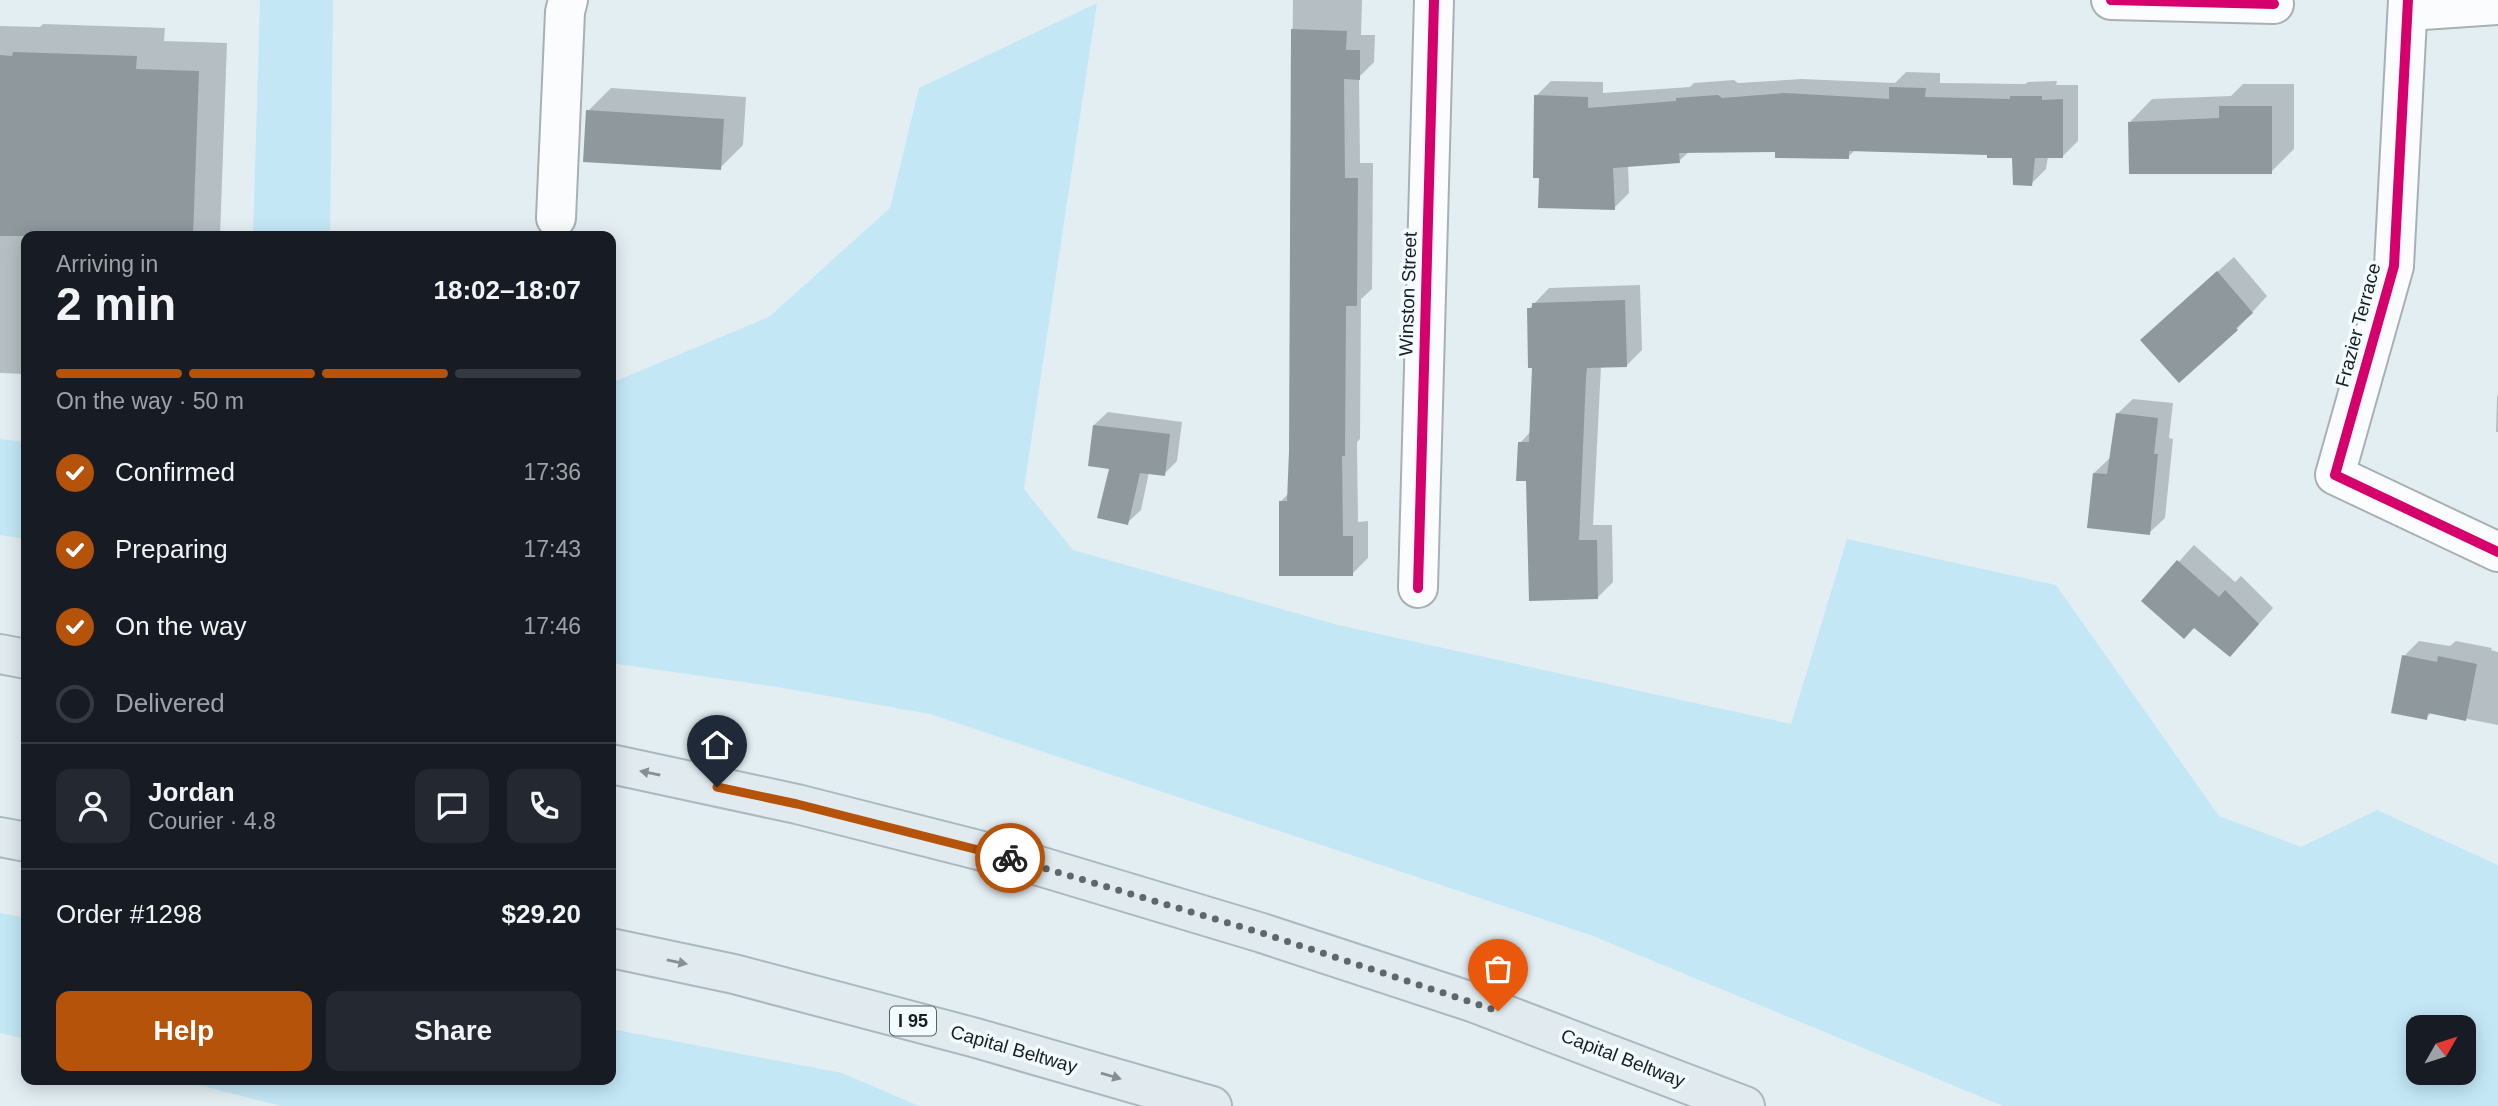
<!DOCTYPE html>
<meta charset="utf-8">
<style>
body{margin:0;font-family:Arial,sans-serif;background:#242831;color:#f1f3f6;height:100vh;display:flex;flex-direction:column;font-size:26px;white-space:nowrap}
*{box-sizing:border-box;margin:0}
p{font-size:23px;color:#9ea1a6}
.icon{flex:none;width:38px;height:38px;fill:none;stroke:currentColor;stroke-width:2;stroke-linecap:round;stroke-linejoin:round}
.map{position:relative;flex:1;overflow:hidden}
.details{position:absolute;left:21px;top:231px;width:595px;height:854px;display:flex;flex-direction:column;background:#171b24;border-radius:14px;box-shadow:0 4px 18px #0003}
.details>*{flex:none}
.needle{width:46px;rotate:51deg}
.fabs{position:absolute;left:2406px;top:1015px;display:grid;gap:14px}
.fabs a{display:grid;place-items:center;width:70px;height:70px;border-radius:14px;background:#171b24;box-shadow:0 4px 18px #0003;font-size:35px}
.pin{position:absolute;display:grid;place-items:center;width:60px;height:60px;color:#fff;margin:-72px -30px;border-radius:50% 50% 50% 0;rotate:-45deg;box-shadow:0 0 7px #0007}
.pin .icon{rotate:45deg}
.courier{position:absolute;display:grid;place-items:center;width:70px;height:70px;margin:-35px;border:5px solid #b45309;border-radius:50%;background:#fff;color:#222;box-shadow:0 2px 9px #0007}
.head em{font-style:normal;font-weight:800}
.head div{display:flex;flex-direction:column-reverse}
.head{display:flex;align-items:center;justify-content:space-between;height:119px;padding:0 35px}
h1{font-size:46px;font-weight:800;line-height:52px}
.bar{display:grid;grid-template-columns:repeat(4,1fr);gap:10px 7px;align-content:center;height:84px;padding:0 35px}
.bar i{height:9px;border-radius:5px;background:#363941}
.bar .current{background:#b45309}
.bar p{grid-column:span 4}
.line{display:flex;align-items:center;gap:18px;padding:0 35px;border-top:2px solid #363941}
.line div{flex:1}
.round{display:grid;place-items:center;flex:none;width:74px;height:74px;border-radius:14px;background:#242831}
ol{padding:0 35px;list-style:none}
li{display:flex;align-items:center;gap:21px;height:77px}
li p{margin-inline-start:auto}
li .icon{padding:7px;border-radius:50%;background:#b45309;color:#fff;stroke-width:4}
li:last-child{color:#9ea1a6}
li i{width:38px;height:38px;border:4px solid #363941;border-radius:50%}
.button{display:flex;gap:14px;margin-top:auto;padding:14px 35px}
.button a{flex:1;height:80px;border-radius:14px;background:#b45309;color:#fff;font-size:28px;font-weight:800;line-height:80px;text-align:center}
.button a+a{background:#242831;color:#f1f3f6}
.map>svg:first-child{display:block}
</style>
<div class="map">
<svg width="2498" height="1106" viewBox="0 0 2498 1106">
<rect width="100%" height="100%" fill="#e3eef3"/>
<g fill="#c4e7f6" fill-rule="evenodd">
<polygon points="260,0 333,0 330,236 253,236"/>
<path d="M1097,3L1024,489L1073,550L1338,625L1791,724L1847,539L2056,585L2219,816L2301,847L2377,810L2498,865V1106H2003L1593,936L930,714L777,687L611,663V383L769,317L890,208L919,88ZM2464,1027V1073H2418V1027Z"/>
<polygon points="0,439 26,442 26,539 0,535"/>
<polygon points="0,913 26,918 26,1039 0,1033"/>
<polygon points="611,1029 842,1073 919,1106 281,1106 179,1080 611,1080"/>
</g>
<g fill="#0003">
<polygon points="1293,0 1362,0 1361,35 1375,35 1374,62 1359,77 1360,163 1373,163 1372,289 1361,299 1360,439 1357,442 1358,522 1368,521 1368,558 1352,574 1281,501 1289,493 1291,451 1290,257"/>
<polygon points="43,24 165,28 164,41 227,43 220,236 26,236 26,374 0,373 0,26 40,27"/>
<polygon points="1906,72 1940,73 1940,83 2025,84 2028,82 2057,81 2056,85 2078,85 2078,141 2062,157 2048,157 2046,169 2031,184 2014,157 1989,154 1855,150 1848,157 1777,150 1690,151 1679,161 1628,165 1629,193 1614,208 1541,176 1536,96 1551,81 1603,82 1603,93 1690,87 1694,83 1734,80 1738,83 1802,79 1895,83"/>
<polygon points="2243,84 2294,84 2294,149 2271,172 2130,122 2152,99 2231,96"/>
<polygon points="611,88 746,97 743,145 720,168 588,111"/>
<polygon points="2234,257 2267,296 2237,329 2179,381 2158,324"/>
<polygon points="1640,285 1642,350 1627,365 1601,366 1593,525 1612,525 1613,582 1598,597 1528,479 1520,443 1531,431 1534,366 1529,309 1549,288"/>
<polygon points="2498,395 2498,432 2496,432 2497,397"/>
<polygon points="2133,399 2173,403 2169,438 2173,439 2165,518 2149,533 2094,473 2110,458 2117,414"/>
<polygon points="1108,412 1182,422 1177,461 1164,474 1149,472 1141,510 1127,523 1111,467 1094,425"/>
<polygon points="2194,545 2235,582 2241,576 2273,608 2245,640 2194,626 2143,601"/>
<polygon points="2419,641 2450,646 2456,641 2492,648 2491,650 2498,652 2498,725 2432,712 2426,718 2404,656"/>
</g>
<g fill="#8f989c">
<polygon points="1291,29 1347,31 1346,50 1360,50 1360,80 1344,79 1345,178 1358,178 1357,306 1346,306 1345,456 1342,456 1343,536 1353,536 1353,576 1279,576 1279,501 1287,501 1289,451"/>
<polygon points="13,52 137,56 136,69 199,71 193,236 0,236 0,55 12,56"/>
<polygon points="1889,87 1926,88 1925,97 2010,99 2010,96 2042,96 2042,100 2063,99 2063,158 2035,158 2032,186 2013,185 2012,158 1987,158 1987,155 1849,151 1849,159 1775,158 1775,152 1679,153 1680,163 1613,168 1615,210 1538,208 1539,178 1533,178 1534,95 1588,97 1588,108 1676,101 1676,98 1718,95 1722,98 1785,93 1889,99"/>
<polygon points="2219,106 2272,106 2272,174 2129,174 2128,122 2219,118"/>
<polygon points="586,110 724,119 721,170 583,162"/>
<polygon points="2217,271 2253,313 2236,328 2238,330 2179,383 2140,340"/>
<polygon points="1625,300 1627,367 1587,368 1586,377 1579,540 1597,540 1598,599 1529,601 1526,481 1516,481 1518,442 1529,442 1532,368 1528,368 1527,308 1532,308 1532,303"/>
<polygon points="2116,413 2158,418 2154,454 2158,454 2150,535 2087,528 2093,473 2107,474"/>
<polygon points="1093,425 1170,434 1165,476 1140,473 1128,525 1097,518 1109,469 1088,466"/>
<polygon points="2177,560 2219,597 2225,590 2259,624 2230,657 2194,628 2184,639 2141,601"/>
<polygon points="2402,655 2437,662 2438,656 2477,664 2466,721 2428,713 2427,720 2391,713"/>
</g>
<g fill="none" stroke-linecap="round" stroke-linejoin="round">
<g stroke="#a9b0b4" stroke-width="42">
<g id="minor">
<polyline points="2111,0 2274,4"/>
<polyline points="2408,0 2394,266 2335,475 2498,552"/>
<polyline points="2408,11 2498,5"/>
<polyline points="556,218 565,12 568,0"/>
<polyline points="1418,588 1434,0"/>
</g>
</g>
<g stroke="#aab9bf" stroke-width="42">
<g id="highway">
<polyline points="0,654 26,659"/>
<polyline points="611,764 797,804 1029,863 1262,933 1472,1002 1745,1106"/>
<polyline points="0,837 26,842"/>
<polyline points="611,948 734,974 976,1038 1212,1106"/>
</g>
</g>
<use href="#minor" stroke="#fbfcfd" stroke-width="38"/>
<use href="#highway" stroke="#e0eaef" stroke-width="38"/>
<g stroke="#f4fbff" stroke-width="15">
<g id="cycleway">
<polyline points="2111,0 2274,4"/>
<polyline points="2408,0 2394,266 2335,475 2498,552"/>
<polyline points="1418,588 1434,0"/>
</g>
</g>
<use href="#cycleway" stroke="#d6006c" stroke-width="10"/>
</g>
<defs><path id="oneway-solid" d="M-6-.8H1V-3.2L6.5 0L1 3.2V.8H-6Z" transform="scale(1.75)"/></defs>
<g fill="#868f93">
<use href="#oneway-solid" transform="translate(650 773) rotate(-168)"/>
<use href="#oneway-solid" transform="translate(677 962) rotate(12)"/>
<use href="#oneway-solid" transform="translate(1111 1076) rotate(16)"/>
</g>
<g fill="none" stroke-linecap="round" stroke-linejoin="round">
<polyline stroke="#5f676b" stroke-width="7" stroke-dasharray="0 12.6" points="1010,858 1262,933 1498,1011"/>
<polyline stroke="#b45309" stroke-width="9" points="717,787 797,804 1010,858"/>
</g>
<g text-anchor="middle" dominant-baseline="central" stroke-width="7" stroke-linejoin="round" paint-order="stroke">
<rect fill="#f4fbff" stroke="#5a6164" stroke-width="2" x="890" y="1006.5" width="46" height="29" rx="5"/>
<g font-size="18" font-weight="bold" fill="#181f22">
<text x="913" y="1021">I 95</text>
</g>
<g font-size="19" fill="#181f22" stroke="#f4fbff">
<text transform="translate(1408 294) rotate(-88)">Winston Street</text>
<text transform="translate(2358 325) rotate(-75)">Frazier Terrace</text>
<text transform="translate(1014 1049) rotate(16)">Capital Beltway</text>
<text transform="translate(1623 1058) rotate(21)">Capital Beltway</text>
</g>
</g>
</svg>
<div class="fabs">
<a><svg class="needle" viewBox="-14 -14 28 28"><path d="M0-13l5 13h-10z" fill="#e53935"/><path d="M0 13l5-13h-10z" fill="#9ea1a6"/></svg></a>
</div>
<div class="pin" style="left:1498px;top:1011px;background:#ea580c"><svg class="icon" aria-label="bag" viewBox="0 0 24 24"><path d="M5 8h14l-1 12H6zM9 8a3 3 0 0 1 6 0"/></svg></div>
<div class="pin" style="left:717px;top:787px;background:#1f2937"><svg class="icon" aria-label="home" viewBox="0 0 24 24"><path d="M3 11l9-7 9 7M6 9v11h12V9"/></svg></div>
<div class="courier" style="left:1010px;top:858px"><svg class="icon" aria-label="bike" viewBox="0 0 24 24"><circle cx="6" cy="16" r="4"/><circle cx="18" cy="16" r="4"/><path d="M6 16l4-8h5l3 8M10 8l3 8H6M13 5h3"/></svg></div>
<section class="details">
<div class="head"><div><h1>2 min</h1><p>Arriving in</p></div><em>18:02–18:07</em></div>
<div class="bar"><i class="current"></i><i class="current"></i><i class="current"></i><i></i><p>On the way · 50 m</p></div>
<ol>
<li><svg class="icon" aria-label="check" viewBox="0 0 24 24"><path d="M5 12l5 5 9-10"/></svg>Confirmed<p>17:36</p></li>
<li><svg class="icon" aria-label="check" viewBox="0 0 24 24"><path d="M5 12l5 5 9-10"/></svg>Preparing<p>17:43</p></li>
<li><svg class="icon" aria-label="check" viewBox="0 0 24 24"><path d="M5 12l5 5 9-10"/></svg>On the way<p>17:46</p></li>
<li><i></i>Delivered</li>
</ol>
<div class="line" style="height:126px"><a class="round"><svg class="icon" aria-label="person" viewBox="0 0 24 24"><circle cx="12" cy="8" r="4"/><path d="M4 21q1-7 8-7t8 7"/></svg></a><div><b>Jordan</b><p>Courier · 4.8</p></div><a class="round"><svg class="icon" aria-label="chat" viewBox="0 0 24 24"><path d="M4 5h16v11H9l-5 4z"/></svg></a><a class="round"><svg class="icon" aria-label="phone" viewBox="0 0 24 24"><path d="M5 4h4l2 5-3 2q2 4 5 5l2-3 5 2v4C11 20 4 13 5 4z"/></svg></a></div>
<div class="line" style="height:91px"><div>Order #1298</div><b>$29.20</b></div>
<div class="button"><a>Help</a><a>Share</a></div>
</section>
</div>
